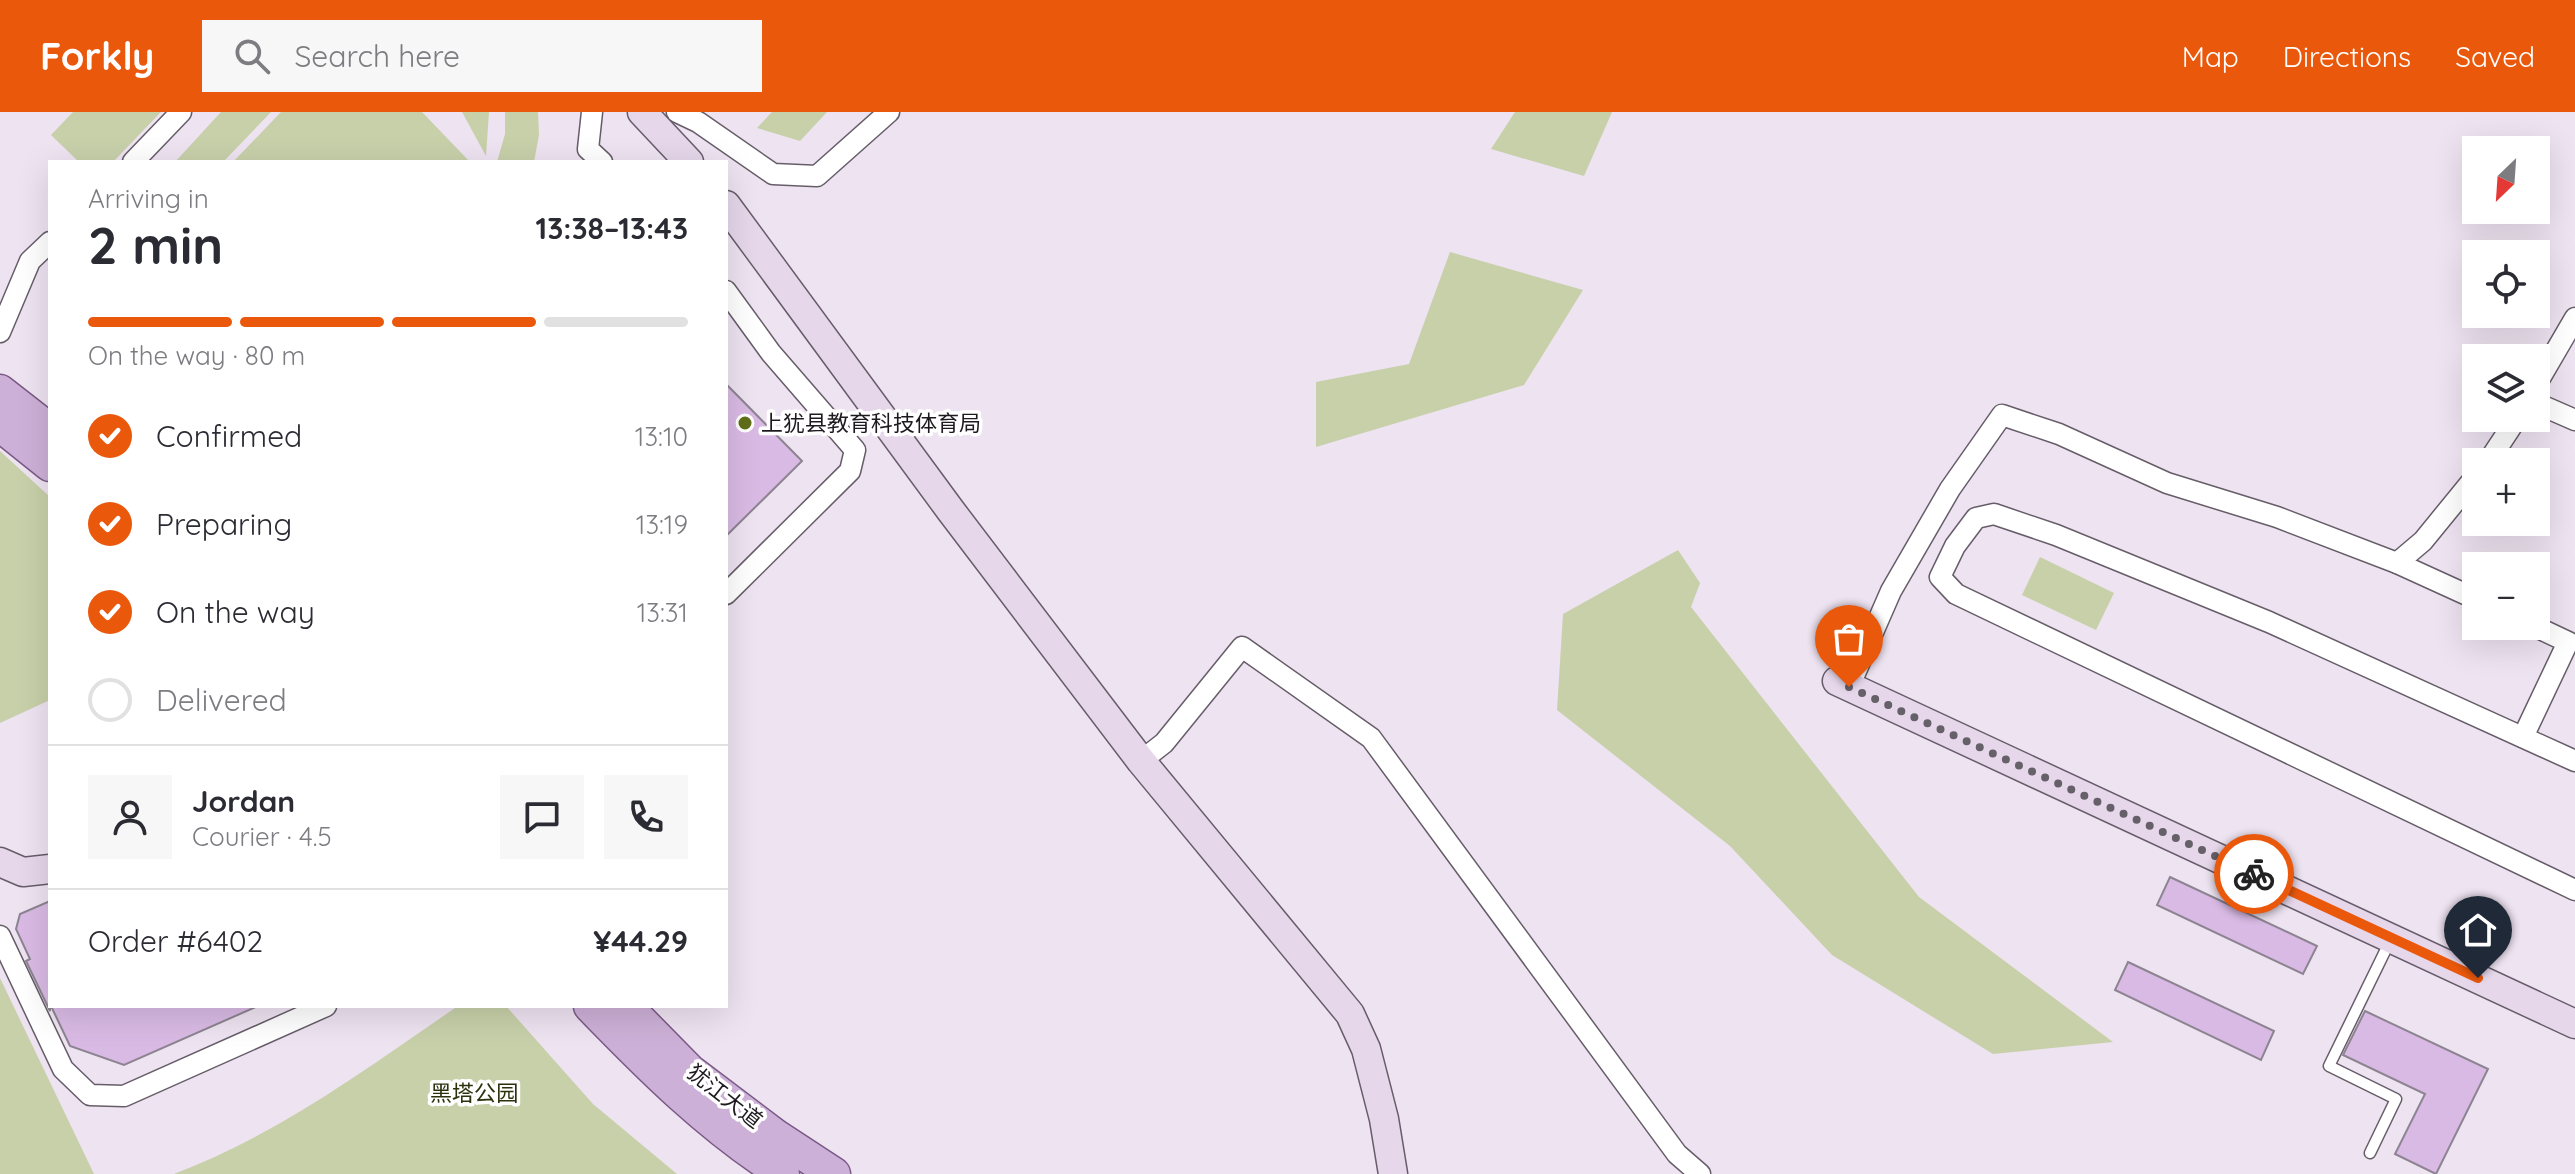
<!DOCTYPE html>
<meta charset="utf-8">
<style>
body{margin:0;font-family:Quicksand,"Noto Sans SC",sans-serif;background:#f7f7f7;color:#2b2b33;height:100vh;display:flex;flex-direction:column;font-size:30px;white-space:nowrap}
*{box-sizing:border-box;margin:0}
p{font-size:26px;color:#7c7c81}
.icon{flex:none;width:44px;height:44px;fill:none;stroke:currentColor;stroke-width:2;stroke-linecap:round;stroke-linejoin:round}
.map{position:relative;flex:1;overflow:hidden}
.panel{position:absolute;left:48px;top:48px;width:680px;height:848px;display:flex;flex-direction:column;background:#fff;border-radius:0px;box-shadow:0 8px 32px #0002}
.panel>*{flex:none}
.needle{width:52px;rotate:205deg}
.fabs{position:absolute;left:2462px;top:24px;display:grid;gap:16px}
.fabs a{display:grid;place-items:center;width:88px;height:88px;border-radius:0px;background:#fff;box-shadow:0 8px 32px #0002;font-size:40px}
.pin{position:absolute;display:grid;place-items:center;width:68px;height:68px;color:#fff;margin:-82px -34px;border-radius:50% 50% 50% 0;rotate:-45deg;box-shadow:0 0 8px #0007}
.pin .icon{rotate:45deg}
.courier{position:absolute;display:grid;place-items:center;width:80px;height:80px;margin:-40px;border:6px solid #ea580c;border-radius:50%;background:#fff;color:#222;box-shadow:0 2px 10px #0007}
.head em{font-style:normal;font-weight:800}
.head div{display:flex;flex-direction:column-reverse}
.head{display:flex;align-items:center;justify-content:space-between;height:136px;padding:0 40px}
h1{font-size:52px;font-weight:800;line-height:60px}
.bar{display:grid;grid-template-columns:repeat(4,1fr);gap:12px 8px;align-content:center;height:96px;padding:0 40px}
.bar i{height:10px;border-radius:6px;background:#e1e1e2}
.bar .current{background:#ea580c}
.bar p{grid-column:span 4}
.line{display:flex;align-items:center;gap:20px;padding:0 40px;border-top:2px solid #e1e1e2}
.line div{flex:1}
.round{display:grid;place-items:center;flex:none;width:84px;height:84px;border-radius:0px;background:#f7f7f7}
ol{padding:0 40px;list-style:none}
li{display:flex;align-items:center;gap:24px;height:88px}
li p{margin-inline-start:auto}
li .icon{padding:8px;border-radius:50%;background:#ea580c;color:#fff;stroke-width:4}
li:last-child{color:#7c7c81}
li i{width:44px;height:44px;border:4px solid #e1e1e2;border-radius:50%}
header{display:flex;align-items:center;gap:48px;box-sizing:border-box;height:112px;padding:0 40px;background:#ea580c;color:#fff}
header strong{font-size:38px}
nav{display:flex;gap:44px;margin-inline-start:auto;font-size:28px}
.search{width:560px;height:72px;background:#f7f7f7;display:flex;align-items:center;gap:20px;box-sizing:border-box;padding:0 28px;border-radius:0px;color:#7c7c81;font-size:30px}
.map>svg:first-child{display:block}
</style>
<header>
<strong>Forkly</strong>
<div class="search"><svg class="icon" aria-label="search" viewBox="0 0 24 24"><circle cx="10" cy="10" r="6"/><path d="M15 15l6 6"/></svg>Search here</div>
<nav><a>Map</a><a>Directions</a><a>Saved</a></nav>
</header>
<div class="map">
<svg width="2575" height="1062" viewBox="0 0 2575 1062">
<rect width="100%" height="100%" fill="#eee3f1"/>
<g fill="#c7d0a9">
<polygon points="73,0 161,0 113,50 79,50 51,23"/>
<polygon points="221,0 271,0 223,50 175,50"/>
<polygon points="281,0 422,0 470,50 233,50"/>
<polygon points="462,0 489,0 486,44"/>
<polygon points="505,0 538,0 539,23 534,50 497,50 505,22"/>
<polygon points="772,0 827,0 800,29 757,16"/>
<polygon points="1515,0 1612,0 1584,64 1491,37"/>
<polygon points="1450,140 1583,178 1524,273 1316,335 1316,270 1409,252"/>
<polygon points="0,339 50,385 50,588 0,611"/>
<polygon points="1678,438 1700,471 1691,495 1919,785 2113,930 1993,942 1832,843 1730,734 1557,598 1563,502"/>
<polygon points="2040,445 2114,481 2096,518 2022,483"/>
<polygon points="0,866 94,1062 0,1062"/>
<path d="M458,894H506L593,992L677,1062H174C278,1023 367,956 458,894Z"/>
</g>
<g fill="#d9bae4" stroke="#8d8491" stroke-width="2">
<polygon points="726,272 802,349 726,424"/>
<polygon points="2170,765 2317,834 2303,862 2157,793"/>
<polygon points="50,789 50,899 26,849 30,847 16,817 20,802"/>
<polygon points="2128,850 2274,919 2261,948 2115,878"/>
<polygon points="51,894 258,894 124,953 70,934"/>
<polygon points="2365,899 2488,957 2436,1062 2395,1042 2425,982 2343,943"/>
</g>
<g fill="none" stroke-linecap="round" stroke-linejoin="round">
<g stroke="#665d69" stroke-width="13">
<polyline id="lane" points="2370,1041 2396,987 2329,954 2390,829"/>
</g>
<g stroke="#665d69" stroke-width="23">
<g id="street">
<polyline points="592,0 588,37 602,50"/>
<polyline points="677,0 698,10 773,62 817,64 889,0"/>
<polyline points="133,50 181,0"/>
<polyline points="726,179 771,241 855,338 850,359 726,482"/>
<polyline points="0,220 30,149 50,130"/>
<polyline points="2536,273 2575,206"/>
<polyline points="2536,291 2575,308"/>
<polyline points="2488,350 2517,306"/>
<polyline points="2397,451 2476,487"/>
<polyline points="1849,575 1891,479 1950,377 2002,303 2059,322 2167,371 2277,405 2397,451 2423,429 2476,364"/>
<polyline points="2523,625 2568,530 2534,514"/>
<polyline points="1141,649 1164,631 1242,535 1371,626 1677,1042 1700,1062"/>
<polyline points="2575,649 2269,510 2056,423 1994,402 1976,406 1955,434 1940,465 1956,482 2575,778"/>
<polyline points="0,824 63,957 90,983 124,984 326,894"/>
</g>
</g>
<g stroke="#665d69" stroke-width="31">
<g id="secondary">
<polyline points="642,0 689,50"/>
<polyline points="726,93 951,399 1141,649 1350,902 1366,937 1384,1007 1393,1062"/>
<polyline points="1837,569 2575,912"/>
<polyline points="0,750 23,760 50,757"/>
</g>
</g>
<g stroke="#795985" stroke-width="35">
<g id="primary">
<polyline points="0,279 50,318"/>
<polyline points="0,313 50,353"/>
<path d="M590,894C650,956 710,1016 783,1062"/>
<polyline points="626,894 690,959 776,1024 834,1062"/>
</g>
</g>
<use href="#lane" stroke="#fff" stroke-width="10"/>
<use href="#street" stroke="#fff" stroke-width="20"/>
<use href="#secondary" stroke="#e6d7eb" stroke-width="28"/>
<use href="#primary" stroke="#cdb0d7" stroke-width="32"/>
</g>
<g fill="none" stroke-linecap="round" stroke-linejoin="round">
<polyline stroke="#666068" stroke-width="8" stroke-dasharray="0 14.4" points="1849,575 2254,762"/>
<polyline stroke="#ea580c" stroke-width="10" points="2254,762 2478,866"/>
</g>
<circle fill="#606e19" stroke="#fff" stroke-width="3" cx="745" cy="311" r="8"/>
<g text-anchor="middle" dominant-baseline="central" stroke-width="7" stroke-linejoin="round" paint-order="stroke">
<g font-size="22" fill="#1d191e" stroke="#fff" text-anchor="start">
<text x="761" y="311">上犹县教育科技体育局</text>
</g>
<g font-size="22" fill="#2b320c" stroke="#fff">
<text x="474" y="981">黑塔公园</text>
</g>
<g font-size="22" fill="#1d191e" stroke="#fff">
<text transform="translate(725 984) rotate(38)">犹江大道</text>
</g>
</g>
</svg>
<div class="fabs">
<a><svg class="needle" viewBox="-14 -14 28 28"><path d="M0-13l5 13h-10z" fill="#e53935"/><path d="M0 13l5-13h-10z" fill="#7c7c81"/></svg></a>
<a><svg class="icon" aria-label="locate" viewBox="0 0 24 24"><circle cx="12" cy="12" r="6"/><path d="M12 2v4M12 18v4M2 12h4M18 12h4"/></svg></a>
<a><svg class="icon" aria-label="layers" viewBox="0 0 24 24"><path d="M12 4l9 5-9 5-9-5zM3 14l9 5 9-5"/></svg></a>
<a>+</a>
<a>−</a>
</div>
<div class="pin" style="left:1849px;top:575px;background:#ea580c"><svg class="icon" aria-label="bag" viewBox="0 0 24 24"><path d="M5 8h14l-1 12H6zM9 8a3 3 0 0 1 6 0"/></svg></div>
<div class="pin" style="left:2478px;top:866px;background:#1f2937"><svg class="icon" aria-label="home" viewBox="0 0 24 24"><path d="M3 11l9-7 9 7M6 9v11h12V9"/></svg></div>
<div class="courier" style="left:2254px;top:762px"><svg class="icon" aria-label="bike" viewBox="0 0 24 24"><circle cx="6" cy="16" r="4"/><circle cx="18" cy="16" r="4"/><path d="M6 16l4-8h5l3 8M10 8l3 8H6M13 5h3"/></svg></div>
<section class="panel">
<div class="head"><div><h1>2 min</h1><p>Arriving in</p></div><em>13:38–13:43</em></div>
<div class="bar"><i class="current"></i><i class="current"></i><i class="current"></i><i></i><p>On the way · 80 m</p></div>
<ol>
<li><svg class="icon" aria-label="check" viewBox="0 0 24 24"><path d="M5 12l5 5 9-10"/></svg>Confirmed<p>13:10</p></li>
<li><svg class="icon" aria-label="check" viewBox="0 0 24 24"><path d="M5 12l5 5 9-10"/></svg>Preparing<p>13:19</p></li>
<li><svg class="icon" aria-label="check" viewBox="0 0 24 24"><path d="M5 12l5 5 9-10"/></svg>On the way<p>13:31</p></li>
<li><i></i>Delivered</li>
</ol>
<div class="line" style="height:144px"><a class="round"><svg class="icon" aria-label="person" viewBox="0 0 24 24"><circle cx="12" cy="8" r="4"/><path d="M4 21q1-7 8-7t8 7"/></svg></a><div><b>Jordan</b><p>Courier · 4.5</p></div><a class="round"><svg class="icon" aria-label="chat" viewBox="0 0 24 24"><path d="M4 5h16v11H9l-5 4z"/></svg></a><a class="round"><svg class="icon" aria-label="phone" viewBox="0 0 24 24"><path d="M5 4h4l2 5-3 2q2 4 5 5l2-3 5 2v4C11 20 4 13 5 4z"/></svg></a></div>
<div class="line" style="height:104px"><div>Order #6402</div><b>¥44.29</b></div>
</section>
</div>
